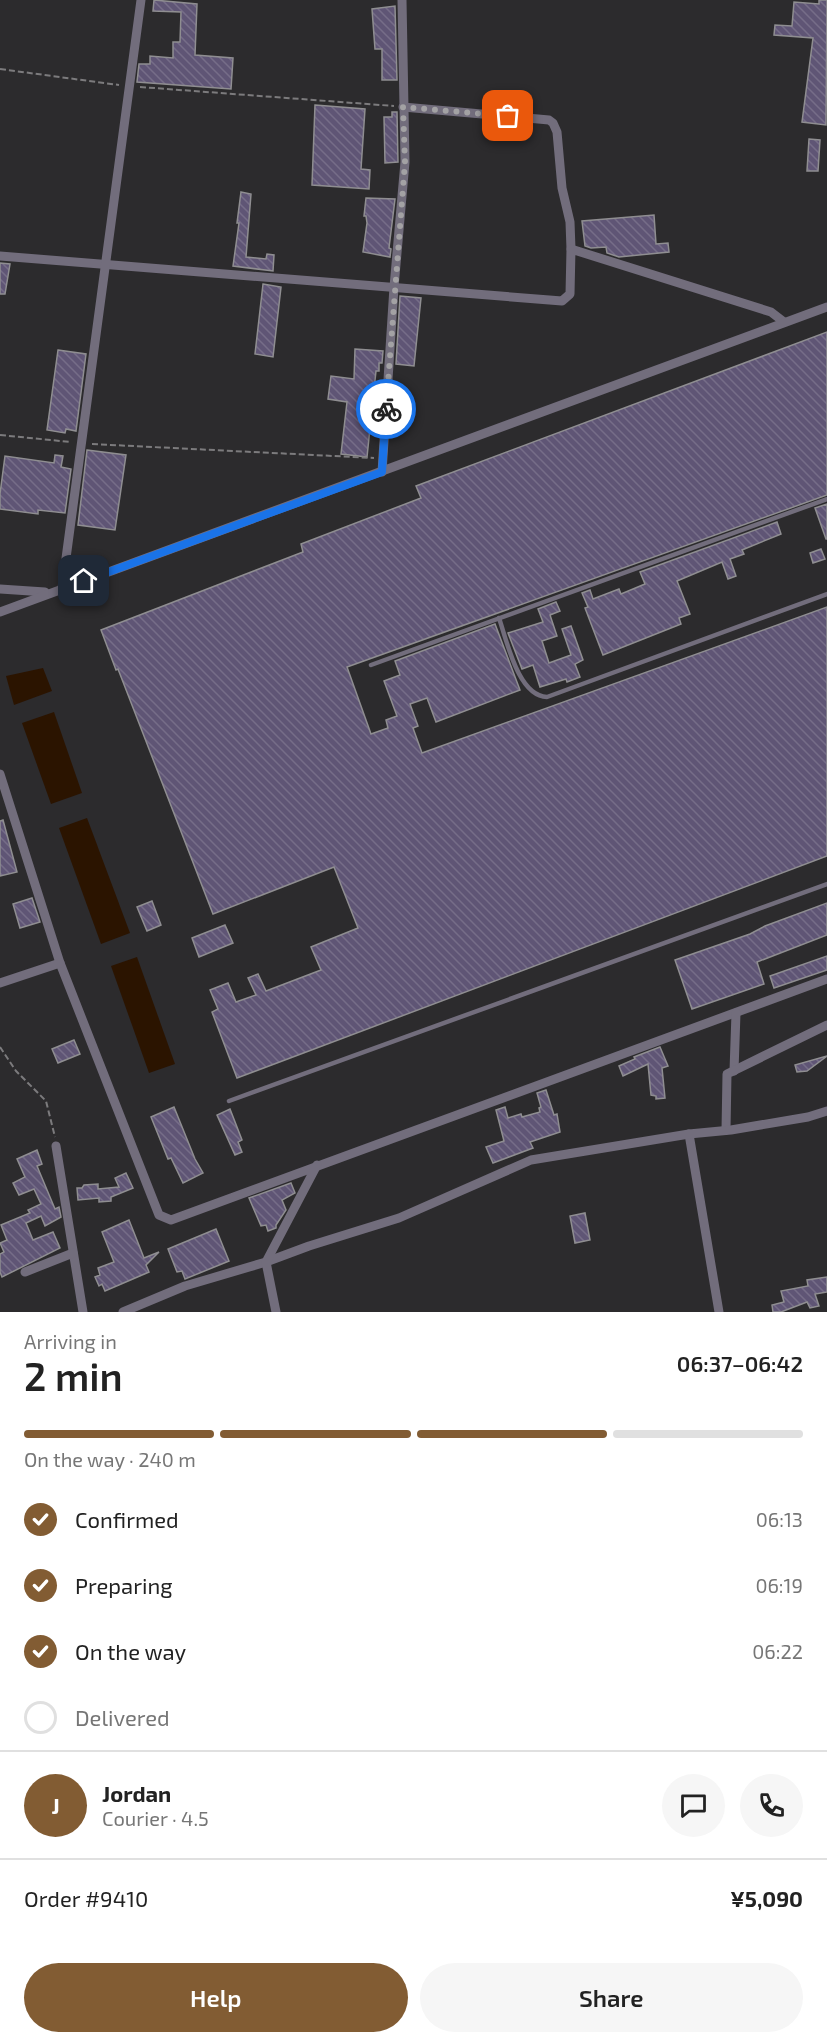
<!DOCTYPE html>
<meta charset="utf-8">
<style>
body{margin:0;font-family:"Exo 2",sans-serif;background:#f6f6f6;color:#222;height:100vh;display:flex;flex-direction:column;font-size:22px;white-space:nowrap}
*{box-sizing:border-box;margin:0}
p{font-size:20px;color:#767676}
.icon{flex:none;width:33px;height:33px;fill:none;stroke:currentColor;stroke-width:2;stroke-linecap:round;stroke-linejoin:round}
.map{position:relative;height:1312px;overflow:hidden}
.side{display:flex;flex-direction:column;background:#fff;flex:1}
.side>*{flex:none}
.pin{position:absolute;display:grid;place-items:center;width:51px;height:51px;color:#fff;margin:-26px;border-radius:12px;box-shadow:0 3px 9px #0006}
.courier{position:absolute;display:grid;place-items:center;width:60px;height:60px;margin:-30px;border:4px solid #1a73e8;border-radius:50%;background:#fff;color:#222;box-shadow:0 2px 8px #0007}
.headline em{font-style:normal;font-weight:600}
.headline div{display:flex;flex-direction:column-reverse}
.headline{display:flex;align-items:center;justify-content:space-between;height:102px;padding:0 24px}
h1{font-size:39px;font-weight:600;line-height:45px}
.bar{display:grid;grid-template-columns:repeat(4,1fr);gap:9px 6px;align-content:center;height:72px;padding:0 24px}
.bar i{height:8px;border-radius:4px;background:#e0e0e0}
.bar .selected{background:#825c33}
.bar p{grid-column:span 4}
.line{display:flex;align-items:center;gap:15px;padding:0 24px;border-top:2px solid #e0e0e0}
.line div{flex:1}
.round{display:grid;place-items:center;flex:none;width:63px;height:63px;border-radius:32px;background:#f6f6f6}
ol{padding:0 24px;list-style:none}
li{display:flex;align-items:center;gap:18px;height:66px}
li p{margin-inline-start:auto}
li .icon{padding:6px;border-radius:50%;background:#825c33;color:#fff;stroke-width:4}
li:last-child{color:#767676}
li i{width:33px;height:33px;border:3px solid #e0e0e0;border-radius:50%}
.cta{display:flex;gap:12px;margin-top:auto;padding:12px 24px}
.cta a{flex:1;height:69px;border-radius:36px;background:#825c33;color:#fff;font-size:24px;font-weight:600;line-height:69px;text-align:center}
.cta a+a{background:#f6f6f6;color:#222}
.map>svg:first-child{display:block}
</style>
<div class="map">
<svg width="827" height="1312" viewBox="0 0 827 1312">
<defs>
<pattern id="building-back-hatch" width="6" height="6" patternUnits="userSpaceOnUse" patternTransform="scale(1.5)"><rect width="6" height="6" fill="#5f5575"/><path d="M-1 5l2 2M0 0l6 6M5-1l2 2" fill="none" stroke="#766d88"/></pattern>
</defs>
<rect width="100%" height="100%" fill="#2c2b2d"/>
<g fill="#2b1400">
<polygon points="43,668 52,691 14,705 6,676"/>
<polygon points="54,712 82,793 51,804 22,723"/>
<polygon points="87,818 130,933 101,944 59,828"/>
<polygon points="137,957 175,1064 149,1073 111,966"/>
</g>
<g fill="url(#building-back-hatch)" stroke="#8f8e91" stroke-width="1.5">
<polygon points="154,0 197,4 195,55 233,58 231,89 137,82 139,64 150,64 150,56 173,58 173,42 180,42 181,12 153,11"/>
<polygon points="819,0 827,0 826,125 802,122 813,38 774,35 775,25 792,26 794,2 819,4"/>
<polygon points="395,6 397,80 382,80 382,49 375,49 372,9"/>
<polygon points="315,105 365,109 361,169 370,170 369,189 312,185"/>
<polygon points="392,112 397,112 398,162 385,163 384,117 392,117"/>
<polygon points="809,139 820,140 818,171 807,171"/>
<polygon points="241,192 251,194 246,257 266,259 267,254 274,255 273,271 233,266 239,223 237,223"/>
<polygon points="366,198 395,199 389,248 391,249 390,257 363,252 367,223 366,216 364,216"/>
<polygon points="654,215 656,244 668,243 669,252 619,257 607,253 606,247 591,248 585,246 582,221"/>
<polygon points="0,263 10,264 5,294 0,294"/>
<polygon points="263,284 281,287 273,357 255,354"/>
<polygon points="400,296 421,298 414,366 396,364"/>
<polygon points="827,332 827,495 347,667 371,734 388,728 386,720 397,716 384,681 400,675 395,661 495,624 520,690 436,722 427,698 410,704 418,726 413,728 422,753 827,607 827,856 237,1078 212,1012 218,1009 210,990 228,983 236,1002 256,995 248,978 258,974 266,991 321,970 311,947 358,928 334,867 213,914 118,669 116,670 101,630 303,552 301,544 421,498 416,486"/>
<polygon points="355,349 383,351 382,363 379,363 379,371 376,371 367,457 341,454 347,402 328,399 331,376 354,379"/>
<polygon points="58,350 86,354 76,431 66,429 65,433 47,430"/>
<polygon points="87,450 126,455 115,530 78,525"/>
<polygon points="55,455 63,456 61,467 71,469 65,513 38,510 38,514 0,509 0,494 5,456 54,463"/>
<polygon points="827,504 827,539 826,539 815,508"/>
<polygon points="777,522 781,534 742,550 744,554 730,559 736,576 728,579 722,562 677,581 690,614 679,618 681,624 603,655 585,608 588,607 582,593 590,590 593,599 619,589 621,594 645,584 640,572"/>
<polygon points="821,549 825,559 813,563 810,553"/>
<polygon points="556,602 560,611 550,615 557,636 542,641 549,663 571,655 562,629 571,626 583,660 575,664 580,677 567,682 566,679 540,687 533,665 522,669 508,633 543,622 538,609"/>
<polygon points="3,820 17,872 0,876 0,821"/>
<polygon points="32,898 40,922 20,928 13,904"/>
<polygon points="152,901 161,925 147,931 137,907"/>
<polygon points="827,903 827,935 757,962 764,984 692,1009 675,960 750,934 765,926"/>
<polygon points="225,925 233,943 199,957 192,938"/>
<polygon points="827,956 827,970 774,988 770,976"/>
<polygon points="74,1040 80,1054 58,1063 52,1049"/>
<polygon points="660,1047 668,1066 662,1068 665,1098 656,1099 656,1096 651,1095 648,1064 623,1076 619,1066 635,1059 634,1057"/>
<polygon points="827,1056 807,1071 797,1072 795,1065"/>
<polygon points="546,1090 554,1115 557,1114 560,1132 530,1142 533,1148 493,1163 486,1147 504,1141 496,1110 505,1107 508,1118 521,1114 522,1117 540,1112 539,1108 541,1107 537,1093"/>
<polygon points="174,1107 195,1159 203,1173 183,1183 171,1158 168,1159 151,1117"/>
<polygon points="230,1109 242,1140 238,1142 242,1152 235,1155 217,1115"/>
<polygon points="37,1150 42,1164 37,1166 55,1209 59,1207 61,1217 45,1226 41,1216 26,1223 33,1240 53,1232 60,1248 2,1277 0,1272 0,1254 4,1252 0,1243 7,1240 1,1225 30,1213 28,1210 41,1204 34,1189 19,1195 13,1183 25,1177 17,1159"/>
<polygon points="126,1173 133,1188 111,1197 111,1201 99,1202 99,1198 78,1200 77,1188 82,1188 84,1185 98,1184 98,1189 119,1187 115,1178"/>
<polygon points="291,1183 295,1193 282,1200 286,1210 276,1225 276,1228 268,1231 266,1225 261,1226 249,1198"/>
<polygon points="585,1213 590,1240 575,1243 570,1216"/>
<polygon points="129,1220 144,1258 159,1252 146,1265 149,1272 105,1291 102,1284 99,1286 95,1277 100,1275 98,1268 114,1262 102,1232"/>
<polygon points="216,1229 229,1261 185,1279 182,1271 177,1272 168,1249"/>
<polygon points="827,1277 827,1292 815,1294 819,1306 810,1308 807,1302 781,1312 773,1312 772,1305 784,1302 781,1291 808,1286 807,1280"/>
</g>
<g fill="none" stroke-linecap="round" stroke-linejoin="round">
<g stroke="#7c7b7d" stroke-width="2" stroke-dasharray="6 3" stroke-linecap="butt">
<polyline points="0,69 119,85"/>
<polyline points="140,87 394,106"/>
<polyline points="0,435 71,442"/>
<polyline points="92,444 374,458"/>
<polyline points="0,1047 16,1071 46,1101 55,1137"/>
</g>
<g stroke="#726d7c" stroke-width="4.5">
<path d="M499,618C507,641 518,696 547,697L827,594"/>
<polyline points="371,665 827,499"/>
<polyline points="229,1101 827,884"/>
</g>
<g stroke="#726d7c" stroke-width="9">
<polyline points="403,107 549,120 553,123 557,132 562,188 570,222 571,249"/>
<polyline points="0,256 562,301 570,294 571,249 771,312 784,322"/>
<polyline points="382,472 394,287 405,162 402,0"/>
<polyline points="62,588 141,0"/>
<polyline points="0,589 45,592"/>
<polyline points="0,612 827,307"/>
<polyline points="0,774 60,963 159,1215 171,1220 827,979"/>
<polyline points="0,983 60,963"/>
<polyline points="734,1071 736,1013"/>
<polyline points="726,1130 727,1074 827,1025"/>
<polyline points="689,1134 719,1312"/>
<polyline points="56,1146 83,1312"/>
<polyline points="25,1272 73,1253"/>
<polyline points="123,1312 185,1286 266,1262 309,1246 399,1218 531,1160 689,1134 731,1130 808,1117 827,1111"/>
<polyline points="276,1312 266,1262 317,1165"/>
</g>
</g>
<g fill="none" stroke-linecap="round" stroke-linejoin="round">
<polyline stroke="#a3a2a4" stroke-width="6" stroke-dasharray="0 10.8" points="386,409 405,162 403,107 508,116"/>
<polyline stroke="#1a73e8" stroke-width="8" points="84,581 382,472 386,409"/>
</g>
</svg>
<div class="pin" style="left:508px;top:116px;background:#ea580c"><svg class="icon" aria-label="bag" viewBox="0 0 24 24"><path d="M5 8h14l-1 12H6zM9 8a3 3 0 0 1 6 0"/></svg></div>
<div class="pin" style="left:84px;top:581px;background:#1f2937"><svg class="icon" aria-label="home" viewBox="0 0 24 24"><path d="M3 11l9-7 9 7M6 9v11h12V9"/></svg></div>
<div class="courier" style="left:386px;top:409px"><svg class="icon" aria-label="bike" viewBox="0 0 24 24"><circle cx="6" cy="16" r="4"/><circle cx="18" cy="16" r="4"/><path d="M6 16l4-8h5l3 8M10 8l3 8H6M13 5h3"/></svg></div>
</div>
<section class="side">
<div class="headline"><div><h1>2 min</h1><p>Arriving in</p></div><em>06:37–06:42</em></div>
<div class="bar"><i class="selected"></i><i class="selected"></i><i class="selected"></i><i></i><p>On the way · 240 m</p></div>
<ol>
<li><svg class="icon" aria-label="check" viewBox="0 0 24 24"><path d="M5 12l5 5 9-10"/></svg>Confirmed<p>06:13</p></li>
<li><svg class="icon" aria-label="check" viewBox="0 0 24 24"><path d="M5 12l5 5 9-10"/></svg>Preparing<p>06:19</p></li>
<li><svg class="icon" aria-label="check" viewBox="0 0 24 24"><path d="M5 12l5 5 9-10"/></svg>On the way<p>06:22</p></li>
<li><i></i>Delivered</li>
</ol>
<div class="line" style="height:108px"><b class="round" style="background:#825c33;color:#fff">J</b><div><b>Jordan</b><p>Courier · 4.5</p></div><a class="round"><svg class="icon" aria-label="chat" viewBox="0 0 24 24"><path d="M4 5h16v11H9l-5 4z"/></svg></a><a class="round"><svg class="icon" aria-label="phone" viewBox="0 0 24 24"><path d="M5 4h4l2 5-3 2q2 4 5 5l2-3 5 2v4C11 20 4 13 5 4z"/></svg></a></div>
<div class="line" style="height:78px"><div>Order #9410</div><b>¥5,090</b></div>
<div class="cta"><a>Help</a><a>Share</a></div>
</section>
